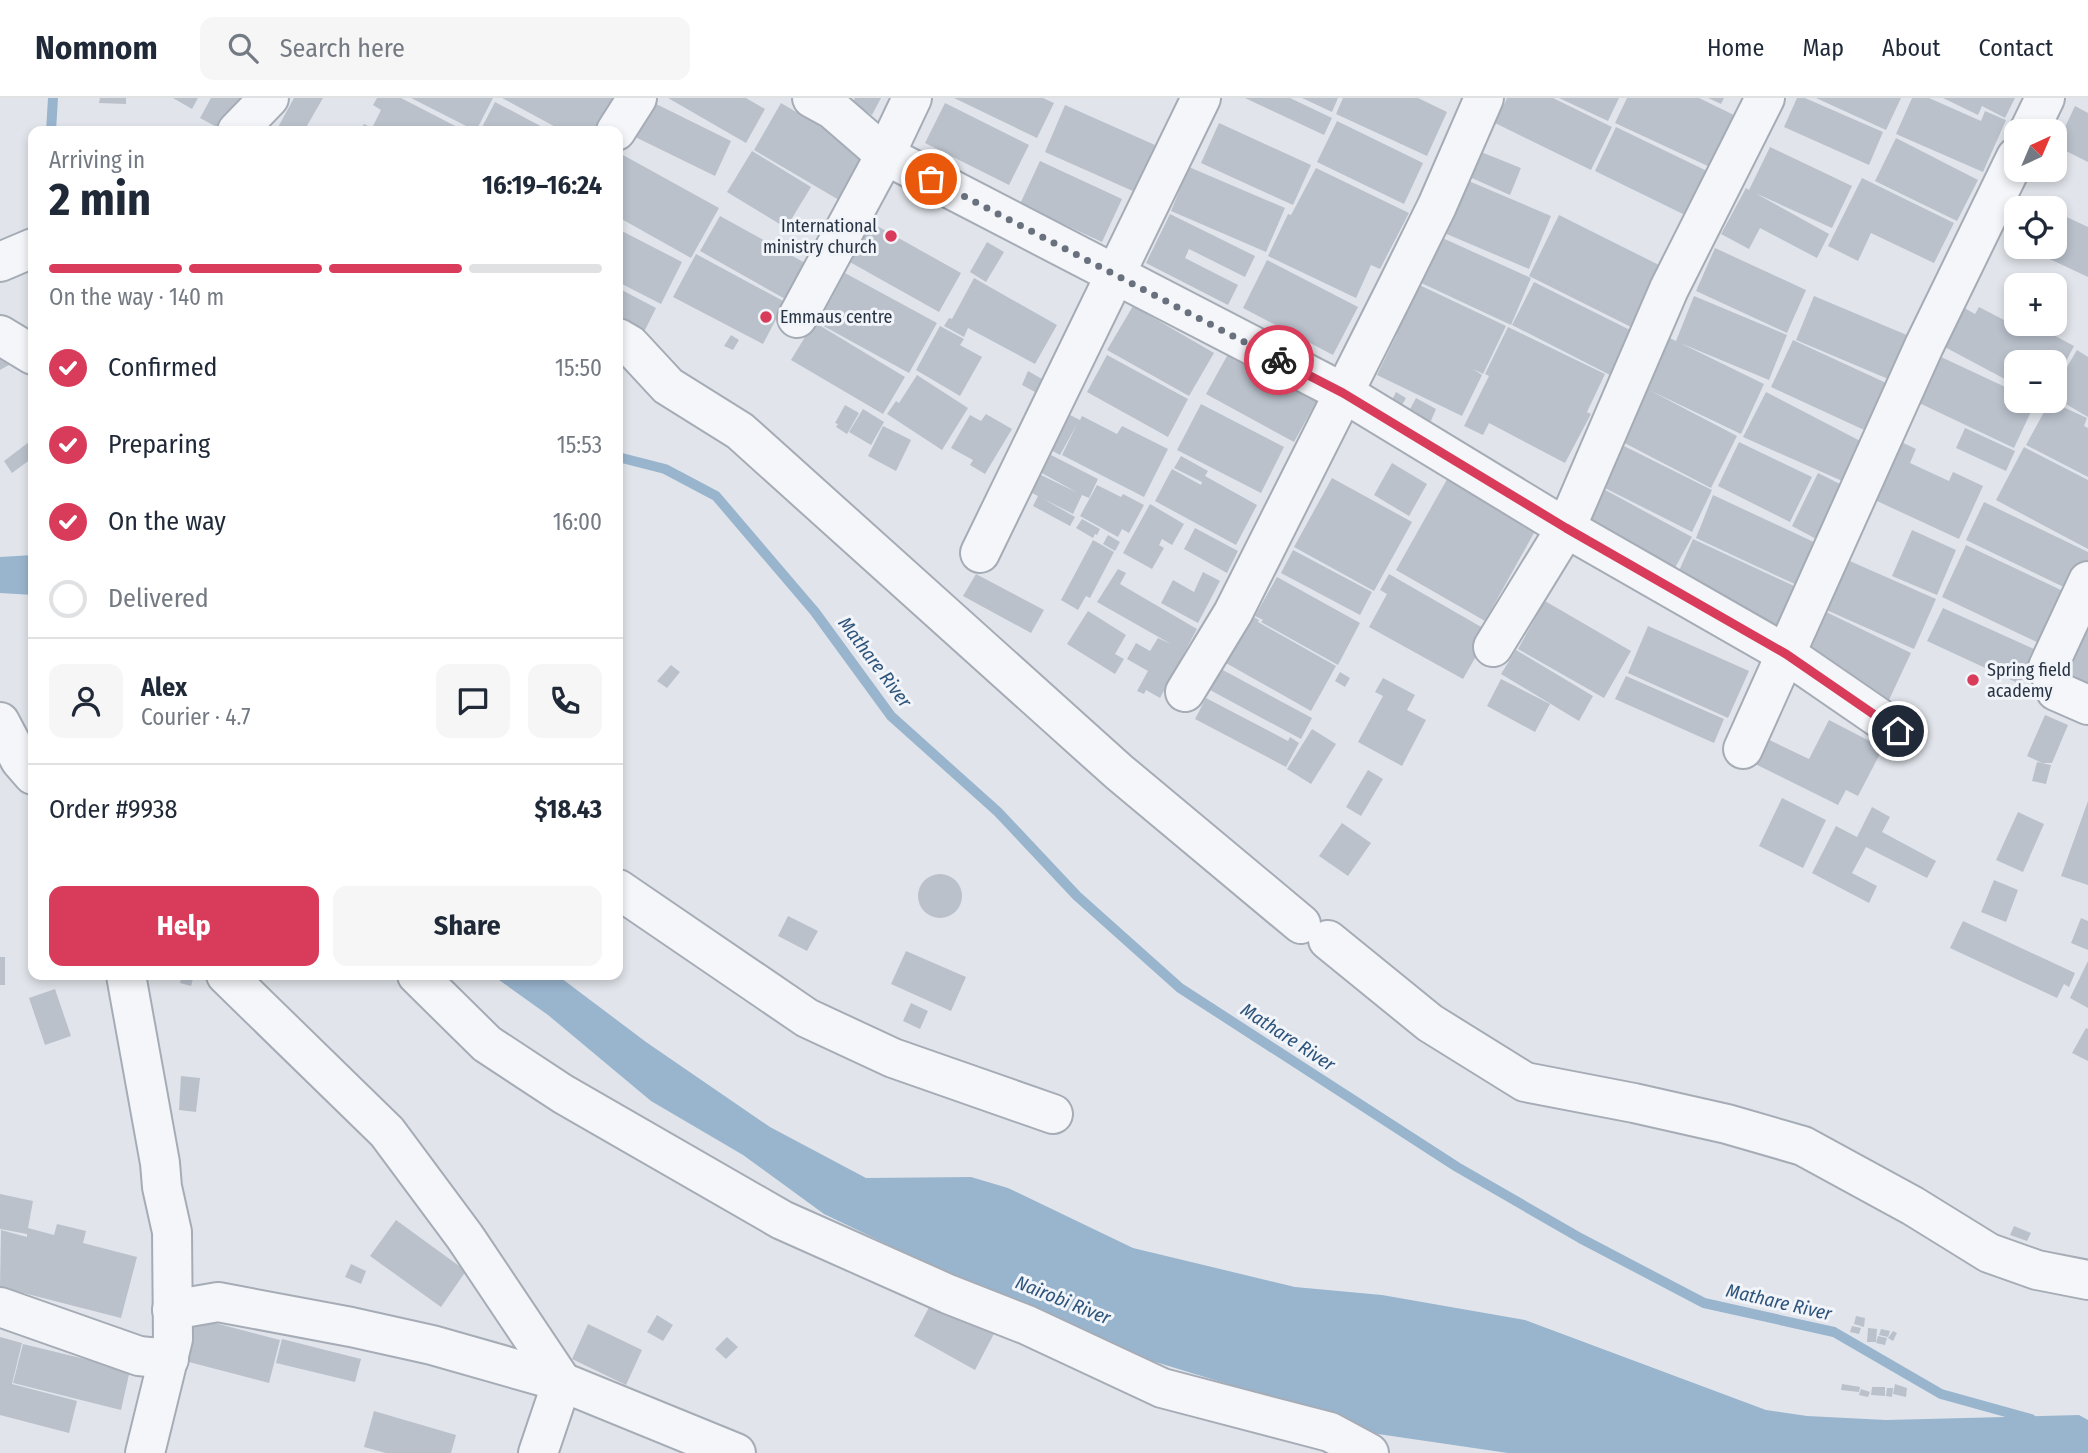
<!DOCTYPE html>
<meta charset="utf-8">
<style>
body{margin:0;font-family:"Fira Sans Condensed",sans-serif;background:#f6f6f7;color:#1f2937;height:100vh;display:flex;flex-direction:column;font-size:26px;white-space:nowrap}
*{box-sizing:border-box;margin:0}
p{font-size:23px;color:#747a83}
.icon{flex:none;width:38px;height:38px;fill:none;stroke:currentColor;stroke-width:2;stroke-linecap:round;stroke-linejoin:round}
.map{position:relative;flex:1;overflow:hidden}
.details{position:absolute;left:28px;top:28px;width:595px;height:854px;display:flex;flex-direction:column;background:#fff;border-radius:14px;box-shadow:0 4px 10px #0003}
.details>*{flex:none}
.needle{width:46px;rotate:44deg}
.buttons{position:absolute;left:2004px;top:21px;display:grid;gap:14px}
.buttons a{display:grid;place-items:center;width:63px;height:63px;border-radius:14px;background:#fff;box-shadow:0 4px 10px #0003;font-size:35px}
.pin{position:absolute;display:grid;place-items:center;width:60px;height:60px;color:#fff;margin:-30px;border:4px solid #fff;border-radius:50%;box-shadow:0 2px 7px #0007}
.courier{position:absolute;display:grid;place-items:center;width:70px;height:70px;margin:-35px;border:5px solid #d93c5b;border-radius:50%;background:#fff;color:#222;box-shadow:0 2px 9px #0007}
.overview em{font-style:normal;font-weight:700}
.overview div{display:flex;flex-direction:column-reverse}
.overview{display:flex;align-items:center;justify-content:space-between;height:119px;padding:0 21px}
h1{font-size:46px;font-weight:700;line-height:52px}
.bar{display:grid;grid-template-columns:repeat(4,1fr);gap:10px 7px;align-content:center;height:84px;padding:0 21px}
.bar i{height:9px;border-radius:5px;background:#e0e1e3}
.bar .current{background:#d93c5b}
.bar p{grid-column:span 4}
.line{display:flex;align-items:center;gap:18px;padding:0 21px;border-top:2px solid #e0e1e3}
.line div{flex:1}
.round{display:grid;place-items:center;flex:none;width:74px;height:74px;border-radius:14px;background:#f6f6f7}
ol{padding:0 21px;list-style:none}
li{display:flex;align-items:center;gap:21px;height:77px}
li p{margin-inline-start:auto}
li .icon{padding:7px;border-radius:50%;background:#d93c5b;color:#fff;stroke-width:4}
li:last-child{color:#747a83}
li i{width:38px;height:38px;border:4px solid #e0e1e3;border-radius:50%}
.action{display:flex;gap:14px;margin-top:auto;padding:14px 21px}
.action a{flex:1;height:80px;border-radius:14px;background:#d93c5b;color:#fff;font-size:28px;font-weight:700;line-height:80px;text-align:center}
.action a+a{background:#f6f6f7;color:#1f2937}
header{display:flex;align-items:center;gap:42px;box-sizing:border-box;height:98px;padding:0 35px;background:#fff;border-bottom:2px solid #e0e1e3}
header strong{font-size:33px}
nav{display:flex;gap:38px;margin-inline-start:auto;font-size:24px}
.search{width:490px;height:63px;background:#f6f6f7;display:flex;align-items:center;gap:18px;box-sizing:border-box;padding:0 24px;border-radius:14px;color:#747a83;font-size:26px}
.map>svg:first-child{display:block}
</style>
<header>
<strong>Nomnom</strong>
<div class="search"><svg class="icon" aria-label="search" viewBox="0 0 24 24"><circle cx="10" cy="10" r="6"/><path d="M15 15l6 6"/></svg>Search here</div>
<nav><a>Home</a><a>Map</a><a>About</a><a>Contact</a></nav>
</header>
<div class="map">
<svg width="2088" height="1355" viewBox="0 0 2088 1355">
<rect width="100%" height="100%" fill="#e1e5eb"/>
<g fill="#99b5ce">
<polygon points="33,457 33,497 0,495 0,459"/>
<polygon points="492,877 557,877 646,944 770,1029 866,1080 971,1079 1008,1090 1133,1150 1295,1189 1382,1197 1525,1222 1766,1312 1807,1318 1886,1322 2079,1317 2088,1322 2088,1355 1508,1355 1371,1335 1280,1302 1093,1245 824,1116 743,1057 651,1003 548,917"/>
</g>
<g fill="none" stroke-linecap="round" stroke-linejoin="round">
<g stroke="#99b5ce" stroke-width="10">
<polyline points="51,33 53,0"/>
<polyline points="618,359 665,371 716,398 815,514 891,618 998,714 1077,798 1180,890 1457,1069 1580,1140 1704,1205 1834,1234 1941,1296 2031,1321"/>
</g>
</g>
<g fill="#bac1cb">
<polygon points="100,0 126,0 126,6 99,5"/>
<polygon points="173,0 198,0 192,11"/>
<polygon points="211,0 276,0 264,23 235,7 232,14 267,33 224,33 200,20"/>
<polygon points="294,0 323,0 304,33 281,33 277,31"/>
<polygon points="377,0 401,0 465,33 360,33 364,26 372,30 381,12 373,7"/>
<polygon points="411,0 493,0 476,33"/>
<polygon points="502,0 620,0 602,33 563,33"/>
<polygon points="644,0 731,43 715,78 627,35"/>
<polygon points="668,0 746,0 765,11 746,45"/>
<polygon points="855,0 881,0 872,17 852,5"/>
<polygon points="954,0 1043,0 1054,5 1037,40"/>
<polygon points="1245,0 1290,0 1332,20 1324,37"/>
<polygon points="1302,0 1338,0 1332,14"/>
<polygon points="1343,0 1418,0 1447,14 1427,58 1336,16"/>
<polygon points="1507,0 1553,0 1612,29 1591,72 1495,25"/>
<polygon points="1559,0 1619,0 1608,23"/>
<polygon points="1627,0 1699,0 1736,18 1712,70 1615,25"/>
<polygon points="1708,0 1724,0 1721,6"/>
<polygon points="1797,0 1805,0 1883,34 1869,67 1784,29"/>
<polygon points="1816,0 1901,0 1886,32"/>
<polygon points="1912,0 1929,0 1981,23 1985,13 2006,22 1983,74 1896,36"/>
<polygon points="1943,0 2015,0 2005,20 1982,8 1978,17"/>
<polygon points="495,4 550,33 480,33"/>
<polygon points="781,5 867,56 839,102 754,52"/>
<polygon points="945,5 1029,47 1009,87 925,45"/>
<polygon points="1065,7 1155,47 1135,94 1045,54"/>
<polygon points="2075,8 2088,15 2088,64 2056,48"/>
<polygon points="1337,23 1423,65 1404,106 1317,64"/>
<polygon points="1219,25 1311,67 1293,107 1201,65"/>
<polygon points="1616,29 1707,73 1685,117 1595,73"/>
<polygon points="1896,40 1978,82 1957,123 1875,83"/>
<polygon points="1770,49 1852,88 1832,130 1755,95 1829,136 1817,160 1760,130 1749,151 1721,136 1746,90 1749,92"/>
<polygon points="1476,52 1521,70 1510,97 1465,77"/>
<polygon points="752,53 811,89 786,130 727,94"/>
<polygon points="623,57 719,110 691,160 618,119 618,66"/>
<polygon points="1040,63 1122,101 1102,144 1020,106"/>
<polygon points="1189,69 1285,110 1266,154 1171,113"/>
<polygon points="1316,70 1409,115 1380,171 1371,167 1356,200 1268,158 1288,116 1291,117"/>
<polygon points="1862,80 1954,125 1934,165 1871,135 1858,163 1828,148"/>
<polygon points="1464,81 1551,118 1529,171 1442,134"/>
<polygon points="2034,104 2048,110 2028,110"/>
<polygon points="2054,113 2088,129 2088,179 2024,149 2054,149"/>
<polygon points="1170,116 1255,158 1245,179 1189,151 1185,160 1238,187 1228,207 1146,165"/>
<polygon points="1559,117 1663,169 1633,230 1529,178"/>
<polygon points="720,118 807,166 787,202 700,153"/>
<polygon points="870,124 961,175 939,214 848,163"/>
<polygon points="618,131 682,164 661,206 618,184"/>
<polygon points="1438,138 1531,180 1511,227 1417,183"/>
<polygon points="987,144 1004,154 986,184 970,174"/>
<polygon points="1715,150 1806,192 1787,235 1696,193"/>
<polygon points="696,156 785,204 763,246 673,199"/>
<polygon points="1267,162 1358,209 1333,257 1243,210"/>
<polygon points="845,175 937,225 909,275 818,225"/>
<polygon points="974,180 1057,227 1035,266 968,230 964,239 944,228 949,220 952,221"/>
<polygon points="1411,183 1506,228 1483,276 1473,271 1482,277 1462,318 1377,277 1397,236 1389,232"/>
<polygon points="1534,184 1632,233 1610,277 1512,227"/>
<polygon points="618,190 656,210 633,256 618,249"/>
<polygon points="1694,198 1787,237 1769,282 1680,245 1764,286 1741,336 1649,292 1737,338 1711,390 1613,339 1659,235 1676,243"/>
<polygon points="1814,198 1921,243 1900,286 1796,242"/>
<polygon points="1133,208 1214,255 1189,298 1107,252"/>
<polygon points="1961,208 1975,216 1979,209 2031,236 2035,227 2074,248 2054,286 2054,264 2016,264 2016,287 1941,247"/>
<polygon points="814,224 905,279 883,316 791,262"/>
<polygon points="940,228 964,241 960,247 982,259 960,298 916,272"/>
<polygon points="1508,229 1605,276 1587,314 1591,316 1565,365 1489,325 1483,337 1464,328 1489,278 1485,276"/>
<polygon points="731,237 739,242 733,252 724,248"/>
<polygon points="1793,242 1897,290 1875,337 1771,289"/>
<polygon points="1232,249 1320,297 1294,344 1206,296"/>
<polygon points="0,251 18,262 0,272"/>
<polygon points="2077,252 2088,259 2088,319 2054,299 2054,291"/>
<polygon points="1107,257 1188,301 1168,339 1087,294"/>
<polygon points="1939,258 2016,294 2016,303 2036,303 2014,350 1917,304"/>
<polygon points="1028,273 1042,281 1035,294 1022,287"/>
<polygon points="917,277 968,310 942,352 887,316 896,303 899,305"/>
<polygon points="1396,294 1406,300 1402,307 1392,302"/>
<polygon points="1766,294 1868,347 1849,386 1743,339"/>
<polygon points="1416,300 1436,311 1430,325 1409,313"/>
<polygon points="2050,303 2087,320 2084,328 2088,330 2088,379 2026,347"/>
<polygon points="1201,306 1284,349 1261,395 1177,352"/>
<polygon points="845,307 859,315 847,336 836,329 838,326 835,325"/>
<polygon points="863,311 884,324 871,347 849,334"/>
<polygon points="1060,312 1080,322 1082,318 1117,336 1122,328 1168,351 1144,399 1062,357 1077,326 1060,357 1042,347"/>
<polygon points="986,316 1012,331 985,376 970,367 973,362 951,350 970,317 981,323"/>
<polygon points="883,328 911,342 896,373 868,358"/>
<polygon points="1965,330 2015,353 2006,373 1956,350"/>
<polygon points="1891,339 1916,351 1910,365 1949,383 1953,374 1983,388 1959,441 1864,397"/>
<polygon points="33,341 33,364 31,361 12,375 4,363"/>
<polygon points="1610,341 1712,392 1692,434 1589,382"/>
<polygon points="1739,344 1812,379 1790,424 1718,388"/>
<polygon points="2024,349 2088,382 2088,451 1996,402"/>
<polygon points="1049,356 1098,381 1089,400 1082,397 1073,416 1042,400 1075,419 1070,428 1033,408 1038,398 1030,394 1039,376 1078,395 1040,374"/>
<polygon points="1181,358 1208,373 1205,378 1257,407 1236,447 1155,403 1172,371 1201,387 1202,384 1174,370"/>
<polygon points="1392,365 1427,386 1409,418 1374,397"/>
<polygon points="1818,375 1846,389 1820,443 1792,428"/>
<polygon points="1450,376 1539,426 1485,523 1396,472"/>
<polygon points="1332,380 1412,424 1374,493 1294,449"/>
<polygon points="1097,387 1121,399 1123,396 1144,407 1129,435 1122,431 1118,439 1080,418"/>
<polygon points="1596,387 1692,439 1671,477 1575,426"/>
<polygon points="1713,397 1818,446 1799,488 1696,440"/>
<polygon points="1984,404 2088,454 2088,464 2074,494 1966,442"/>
<polygon points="1150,406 1184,426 1172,447 1162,441 1159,447 1164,450 1152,471 1123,455"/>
<polygon points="1082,421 1100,431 1097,437 1095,436 1093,440 1076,430"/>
<polygon points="1195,430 1238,453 1227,475 1184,451"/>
<polygon points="1912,432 1956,452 1937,497 1892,478"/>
<polygon points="1108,437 1120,444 1115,453 1103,446"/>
<polygon points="1693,441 1805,493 1786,534 1675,482"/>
<polygon points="1093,442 1114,454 1090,500 1086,498 1078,512 1061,502"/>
<polygon points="1966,447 2067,495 2043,547 1942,499"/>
<polygon points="1293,452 1372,494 1360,517 1281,475"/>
<polygon points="1843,460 1936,501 1914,551 1822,510"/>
<polygon points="1118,471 1126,475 1120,486 1197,531 1160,600 1146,592 1144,596 1137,593 1148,573 1127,561 1136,545 1150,553 1158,540 1171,546 1097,504"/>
<polygon points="1203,474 1220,483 1198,525 1161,505 1173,482 1194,494"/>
<polygon points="976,476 1044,512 1031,535 963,498"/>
<polygon points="1389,476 1490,534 1463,581 1369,529 1387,496 1380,492"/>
<polygon points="1277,479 1360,525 1338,567 1261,524 1263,522 1255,518"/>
<polygon points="1545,503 1631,553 1604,600 1518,551"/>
<polygon points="1943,510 2036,552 2020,586 1927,543"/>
<polygon points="1822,512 1911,555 1888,604 1799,560"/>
<polygon points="1088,513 1126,537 1115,556 1124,561 1115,576 1067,546"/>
<polygon points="2088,514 2088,588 2061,577"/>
<polygon points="1252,518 1259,522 1258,524 1336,568 1311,613 1226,565"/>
<polygon points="1648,528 1749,573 1728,620 1628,575"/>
<polygon points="1516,552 1593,598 1579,623 1501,576"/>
<polygon points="671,567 680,574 667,590 657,583"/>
<polygon points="1221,571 1312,620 1301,641 1210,592"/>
<polygon points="1340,574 1350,580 1345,589 1335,583"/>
<polygon points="1626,578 1724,621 1714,645 1615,601"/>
<polygon points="1383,580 1415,597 1407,612 1426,622 1402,668 1358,644 1383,598 1375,594"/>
<polygon points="1501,581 1550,606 1535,634 1487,608"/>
<polygon points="1206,600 1288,643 1290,639 1299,645 1286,669 1195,621"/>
<polygon points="2045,617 2068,627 2052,665 2042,665 2027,658"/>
<polygon points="1829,622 1883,650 1858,698 1846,692 1838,707 1749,663 1761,638 1809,661"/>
<polygon points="1312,631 1336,646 1311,686 1287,671"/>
<polygon points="2037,664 2051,667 2046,686 2032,683"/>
<polygon points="1368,672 1383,681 1361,718 1346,709"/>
<polygon points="1782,700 1826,722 1803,770 1759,748"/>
<polygon points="2088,703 2088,787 2061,778"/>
<polygon points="1872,709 1890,719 1882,734 1936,763 1927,780 1866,749 1852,775 1877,788 1869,805 1812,775 1836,728 1857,739"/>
<polygon points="2018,714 2044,726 2023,774 1996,762"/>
<polygon points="1342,725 1371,745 1348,778 1319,758"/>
<circle cx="940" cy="798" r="22"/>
<polygon points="1994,782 2018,792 2006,824 1981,814"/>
<polygon points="788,818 818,833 807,853 778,838"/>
<polygon points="2081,820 2088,823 2088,852 2071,845"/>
<polygon points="1963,823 2075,875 2069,889 2064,886 2057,900 1950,850"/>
<polygon points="906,853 966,879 951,913 891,886"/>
<rect x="0" y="859" width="5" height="28"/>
<polygon points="2088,863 2088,910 2070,900"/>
<polygon points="182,877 194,877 191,888 180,885"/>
<polygon points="55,891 71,938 45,947 29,900"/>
<polygon points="911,905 928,913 920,931 903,923"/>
<polygon points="2086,930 2088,931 2088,963 2072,955"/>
<polygon points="181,978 200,980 196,1014 179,1012"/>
<polygon points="0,1096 33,1103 28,1130 54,1137 57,1126 86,1133 83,1145 137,1159 121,1220 0,1189 1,1132 27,1139 27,1136 0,1131"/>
<polygon points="396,1122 466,1173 441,1209 370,1158"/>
<polygon points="2014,1128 2031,1135 2027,1143 2010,1137"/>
<polygon points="351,1166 366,1173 361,1186 345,1179"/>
<polygon points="937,1194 998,1228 975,1272 914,1238"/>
<polygon points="657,1217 673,1227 663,1243 647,1234"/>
<polygon points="1856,1218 1865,1220 1864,1229 1854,1226"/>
<polygon points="196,1220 280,1242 269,1285 185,1263"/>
<polygon points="588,1226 642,1252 626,1287 572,1261"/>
<polygon points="1852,1228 1861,1230 1859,1236 1850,1234"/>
<polygon points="1868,1230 1877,1231 1876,1244 1867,1244"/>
<polygon points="1881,1231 1890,1233 1888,1239 1879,1237"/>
<polygon points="1893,1233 1897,1235 1893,1243 1888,1240"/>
<polygon points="1878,1238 1887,1240 1885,1247 1876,1245"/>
<polygon points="0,1239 22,1245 12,1286 77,1303 69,1335 0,1317"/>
<polygon points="727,1239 738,1249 726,1261 715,1251"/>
<polygon points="282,1241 361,1261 355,1284 276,1265"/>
<polygon points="23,1246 130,1272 121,1312 13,1285"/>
<polygon points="1842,1286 1860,1289 1859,1294 1841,1292"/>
<polygon points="1895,1286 1907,1290 1906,1299 1893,1296"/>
<polygon points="1872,1289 1885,1289 1885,1298 1871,1297"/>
<polygon points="1887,1290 1893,1290 1892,1299 1886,1298"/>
<polygon points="1861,1291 1870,1294 1868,1299 1859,1297"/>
<polygon points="374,1313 456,1337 451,1355 386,1355 364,1349"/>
</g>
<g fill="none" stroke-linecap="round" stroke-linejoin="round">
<g stroke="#a6acb6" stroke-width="42">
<g id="minor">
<polyline points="812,0 832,11 885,57 1344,295 1566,430 1786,556 1898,633"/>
<polyline points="237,33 269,0"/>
<polyline points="616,33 637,0"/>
<polyline points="2029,33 2045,0"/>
<polyline points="0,164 33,150"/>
<polyline points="797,220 885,57 912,0"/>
<polyline points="0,237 33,257"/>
<polyline points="618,240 630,247 668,288 740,333 1119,674 1301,826"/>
<polyline points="980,455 1201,0"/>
<polyline points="2088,483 2048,569 2056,593 2088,607"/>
<polyline points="1493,549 1566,430 1669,191 1765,0"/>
<polyline points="1185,594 1233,515 1396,191 1437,108 1484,0"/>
<polyline points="0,624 20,662 33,677"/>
<polyline points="1743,651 1924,248 2016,59"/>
<polyline points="618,791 807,920 893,960 1053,1016"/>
<polyline points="1328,842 1430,925 1525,984 1634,1005 1727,1026 1803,1048 1913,1108 1989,1155 2037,1172 2088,1182"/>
<polyline points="126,877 160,1065 162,1089 172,1134 173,1241 145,1355"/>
<polyline points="226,877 387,1034 465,1139 562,1284 736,1355"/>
<polyline points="417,877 487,946 563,996 782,1122 948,1196 1027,1227 1162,1290 1330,1334 1369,1355"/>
<polyline points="0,1209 139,1258 169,1261"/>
<polyline points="172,1212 218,1204 351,1229 432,1247 562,1284 538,1355"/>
</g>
</g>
<use href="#minor" stroke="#f4f6f9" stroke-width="38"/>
</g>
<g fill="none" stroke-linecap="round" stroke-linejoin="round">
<polyline stroke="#69717e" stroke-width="7" stroke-dasharray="0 12.6" points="931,81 1279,262"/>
<polyline stroke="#d93c5b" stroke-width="9" points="1279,262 1343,295 1566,430 1786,556 1898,633"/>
</g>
<g fill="#d93c5b" stroke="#f1f4f8" stroke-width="2.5">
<circle cx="891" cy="138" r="7"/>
<circle cx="766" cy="219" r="7"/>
<circle cx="1973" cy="582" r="7"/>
</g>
<g text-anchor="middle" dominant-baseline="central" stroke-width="6" stroke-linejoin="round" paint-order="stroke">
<g font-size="18" fill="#283344" stroke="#f1f4f8" text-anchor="start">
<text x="877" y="128" text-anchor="end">International<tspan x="877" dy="21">ministry church</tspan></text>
<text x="780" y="219">Emmaus centre</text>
<text x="1987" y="572">Spring field<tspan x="1987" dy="21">academy</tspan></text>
</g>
<g font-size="19" font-style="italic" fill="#2e547b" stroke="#f1f4f8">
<text transform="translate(875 564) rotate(53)">Mathare River</text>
<text transform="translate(1288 939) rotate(33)">Mathare River</text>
<text transform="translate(1063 1202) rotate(22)">Nairobi River</text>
<text transform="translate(1779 1204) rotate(13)">Mathare River</text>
</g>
</g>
</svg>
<div class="buttons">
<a><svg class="needle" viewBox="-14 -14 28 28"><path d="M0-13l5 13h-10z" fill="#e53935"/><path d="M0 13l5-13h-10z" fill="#747a83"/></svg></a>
<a><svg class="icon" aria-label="locate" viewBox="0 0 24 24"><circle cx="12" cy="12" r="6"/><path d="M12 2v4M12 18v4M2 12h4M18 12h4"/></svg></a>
<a>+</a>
<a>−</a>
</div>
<div class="pin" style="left:931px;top:81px;background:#ea580c"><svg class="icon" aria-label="bag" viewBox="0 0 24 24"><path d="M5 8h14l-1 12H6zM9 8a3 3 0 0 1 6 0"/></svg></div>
<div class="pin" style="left:1898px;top:633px;background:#1f2937"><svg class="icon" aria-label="home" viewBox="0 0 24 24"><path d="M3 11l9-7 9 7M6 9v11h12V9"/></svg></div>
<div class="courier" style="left:1279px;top:262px"><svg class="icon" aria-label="bike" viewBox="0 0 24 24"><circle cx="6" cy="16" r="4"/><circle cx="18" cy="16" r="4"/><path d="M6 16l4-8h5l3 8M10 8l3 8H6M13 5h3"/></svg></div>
<section class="details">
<div class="overview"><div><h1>2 min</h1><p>Arriving in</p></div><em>16:19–16:24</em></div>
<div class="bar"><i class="current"></i><i class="current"></i><i class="current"></i><i></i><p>On the way · 140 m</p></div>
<ol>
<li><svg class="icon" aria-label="check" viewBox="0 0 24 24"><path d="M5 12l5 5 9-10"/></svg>Confirmed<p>15:50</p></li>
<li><svg class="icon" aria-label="check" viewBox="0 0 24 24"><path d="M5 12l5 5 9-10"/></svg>Preparing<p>15:53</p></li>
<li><svg class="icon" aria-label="check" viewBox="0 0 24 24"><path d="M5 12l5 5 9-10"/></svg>On the way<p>16:00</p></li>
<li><i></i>Delivered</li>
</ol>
<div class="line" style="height:126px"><a class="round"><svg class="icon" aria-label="person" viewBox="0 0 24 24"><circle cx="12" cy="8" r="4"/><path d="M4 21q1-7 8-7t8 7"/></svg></a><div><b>Alex</b><p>Courier · 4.7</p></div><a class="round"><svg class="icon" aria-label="chat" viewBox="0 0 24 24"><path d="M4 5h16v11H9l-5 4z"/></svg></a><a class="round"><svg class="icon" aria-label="phone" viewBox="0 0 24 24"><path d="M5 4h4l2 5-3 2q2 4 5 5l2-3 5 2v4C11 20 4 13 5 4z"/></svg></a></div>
<div class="line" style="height:91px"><div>Order #9938</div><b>$18.43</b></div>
<div class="action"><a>Help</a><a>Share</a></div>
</section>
</div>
